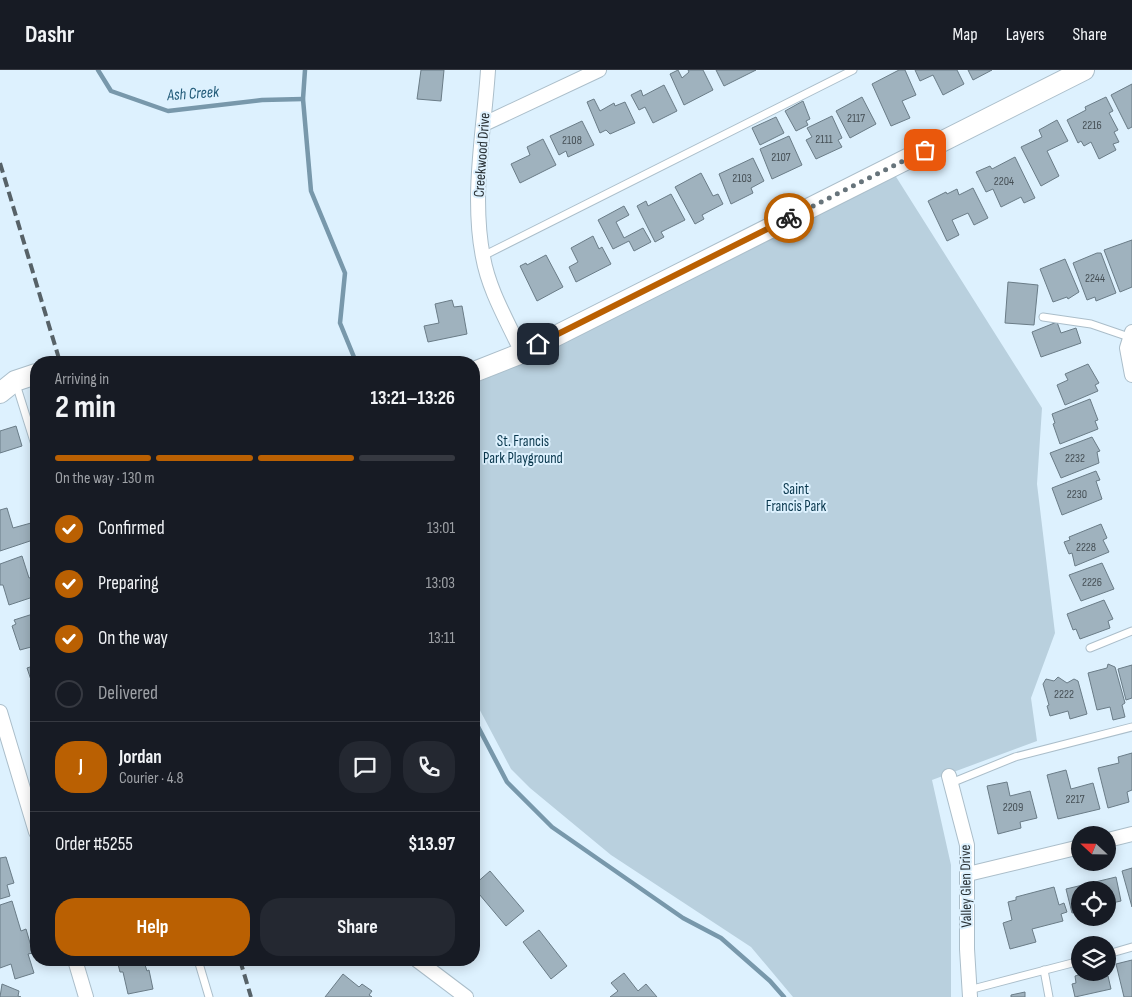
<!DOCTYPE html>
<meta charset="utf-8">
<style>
body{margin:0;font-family:"Sofia Sans Condensed",sans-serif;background:#242831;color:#f1f3f6;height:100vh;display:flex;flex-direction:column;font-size:19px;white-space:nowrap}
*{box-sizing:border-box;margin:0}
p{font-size:16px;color:#9ea1a6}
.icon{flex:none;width:28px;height:28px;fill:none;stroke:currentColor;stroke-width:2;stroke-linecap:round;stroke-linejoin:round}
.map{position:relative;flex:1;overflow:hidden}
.details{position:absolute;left:30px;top:286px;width:450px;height:610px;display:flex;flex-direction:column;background:#171b24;border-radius:20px;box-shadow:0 2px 12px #0003}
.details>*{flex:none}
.needle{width:32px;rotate:292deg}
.controls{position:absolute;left:1071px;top:756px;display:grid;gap:10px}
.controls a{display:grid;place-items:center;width:45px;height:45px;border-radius:50%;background:#171b24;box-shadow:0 2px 12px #0003;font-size:25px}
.pin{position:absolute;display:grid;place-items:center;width:42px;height:42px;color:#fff;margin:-21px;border-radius:10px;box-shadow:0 2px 8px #0006}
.courier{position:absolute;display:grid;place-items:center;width:50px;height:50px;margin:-25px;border:4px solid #ba6002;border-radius:50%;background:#fff;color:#222;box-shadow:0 1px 6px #0007}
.headline em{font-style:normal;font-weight:700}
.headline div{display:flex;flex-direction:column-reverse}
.headline{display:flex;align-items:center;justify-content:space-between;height:85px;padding:0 25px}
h1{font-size:32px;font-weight:700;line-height:38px}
.bar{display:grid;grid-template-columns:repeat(4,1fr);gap:8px 5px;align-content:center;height:60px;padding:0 25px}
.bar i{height:6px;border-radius:4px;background:#363941}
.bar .selected{background:#ba6002}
.bar p{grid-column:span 4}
.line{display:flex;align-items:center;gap:12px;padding:0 25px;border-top:1px solid #363941}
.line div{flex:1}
.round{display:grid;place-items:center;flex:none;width:52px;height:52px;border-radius:20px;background:#242831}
ol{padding:0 25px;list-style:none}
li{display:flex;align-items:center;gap:15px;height:55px}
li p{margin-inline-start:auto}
li .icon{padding:5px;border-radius:50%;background:#ba6002;color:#fff;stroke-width:4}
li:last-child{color:#9ea1a6}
li i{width:28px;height:28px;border:2px solid #363941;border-radius:50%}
.button{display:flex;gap:10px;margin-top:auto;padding:10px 25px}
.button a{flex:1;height:58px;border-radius:20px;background:#ba6002;color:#fff;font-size:20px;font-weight:700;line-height:58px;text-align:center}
.button a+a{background:#242831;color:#f1f3f6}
header{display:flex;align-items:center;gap:30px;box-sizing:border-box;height:70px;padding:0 25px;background:#171b24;border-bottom:1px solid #363941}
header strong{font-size:24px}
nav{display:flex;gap:28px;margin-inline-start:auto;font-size:18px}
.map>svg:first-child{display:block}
</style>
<header>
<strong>Dashr</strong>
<nav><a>Map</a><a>Layers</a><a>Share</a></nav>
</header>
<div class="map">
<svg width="1132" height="927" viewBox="0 0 1132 927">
<rect width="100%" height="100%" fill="#ddf1fe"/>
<polygon fill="#b9d0de" points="893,102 1042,338 1037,414 1055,563 1031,628 1037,671 932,710 951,795 951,927 793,927 751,877 611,785 530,718 511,699 474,629 474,314 518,294"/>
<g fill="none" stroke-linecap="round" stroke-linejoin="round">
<g stroke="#7898ab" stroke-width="4.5">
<polyline points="98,0 111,21 168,41 262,30 303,29"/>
<polyline points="305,0 303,29 311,121 345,203 340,253 356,292"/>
<polyline points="474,649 507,712 552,757 683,848 721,868 770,911 784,927"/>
</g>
</g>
<g fill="#9fb2be" stroke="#6a7c87">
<polygon points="421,0 444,0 441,31 417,29"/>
<polygon points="678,0 682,8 689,2 688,0 703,0 713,20 684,35 670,4"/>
<polygon points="716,0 756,0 724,16"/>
<polygon points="899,0 905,0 916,25 902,31 910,48 891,56 872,14"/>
<polygon points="915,0 957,0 964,14 943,25 933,5 920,11"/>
<polygon points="968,0 992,0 973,10"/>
<polygon points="1132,14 1132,57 1128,59 1111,25"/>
<polygon points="664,15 677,41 653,53 645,37 639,40 631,25 641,20 643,26"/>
<polygon points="862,27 876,54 850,68 836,41"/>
<polygon points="1106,27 1113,41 1109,43 1118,60 1114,62 1119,72 1113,74 1116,80 1099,89 1091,72 1084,76 1081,71 1078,73 1067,50 1086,40 1085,37"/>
<polygon points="594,29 600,41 614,33 615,36 625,32 635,53 610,64 606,60 600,63 587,32"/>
<polygon points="803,31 810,49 806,51 808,55 796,61 785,41"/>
<polygon points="832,46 842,68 838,70 842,77 816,89 806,70 812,67 807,58"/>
<polygon points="776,47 784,63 760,75 752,58"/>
<polygon points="1057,50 1068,71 1047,81 1059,106 1041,116 1021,77 1042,67 1039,60"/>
<polygon points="582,51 594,75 568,87 566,81 559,85 550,66"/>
<polygon points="789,66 802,95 772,109 760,79"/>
<polygon points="543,69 556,95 520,113 511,94 530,85 527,77"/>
<polygon points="1015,87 1035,128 1024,133 1021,127 1001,137 993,119 986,122 976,102 990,96 992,99"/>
<polygon points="753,88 764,111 751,118 753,123 731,134 719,104"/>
<polygon points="701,103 713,126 718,124 723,134 702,145 704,149 695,154 675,117"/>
<polygon points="973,118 988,148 974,155 968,143 952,150 959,165 947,171 928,131 946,122 947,124 957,119 959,125"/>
<polygon points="671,124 685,150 661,162 664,167 655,172 637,136 646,131 648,136"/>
<polygon points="624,136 629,145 616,152 624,168 643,158 651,172 634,181 629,171 613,179 598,150"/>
<polygon points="593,166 599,179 602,177 611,194 576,212 569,197 578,192 571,178"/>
<polygon points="1132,170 1132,217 1120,222 1104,180"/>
<polygon points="1097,183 1101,183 1116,223 1096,231 1095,227 1087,230 1073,193"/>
<polygon points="546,185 563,217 537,231 520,196 526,193 527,195"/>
<polygon points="1065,189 1079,222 1068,229 1067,227 1053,232 1040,199"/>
<polygon points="1008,212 1038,215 1034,255 1005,253"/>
<polygon points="452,230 454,237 462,236 467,264 428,272 424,256 439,253 435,234"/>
<polygon points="1057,252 1061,263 1076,258 1081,273 1041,287 1032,262"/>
<polygon points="1088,294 1099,313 1095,315 1098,321 1065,335 1057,315 1068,310 1065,304"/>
<polygon points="1090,329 1098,350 1095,351 1098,359 1060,374 1053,354 1055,353 1052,344"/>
<polygon points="16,356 22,376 0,383 0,361"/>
<polygon points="1092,367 1100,381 1097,382 1099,393 1061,408 1050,383"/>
<polygon points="1096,401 1100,410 1096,411 1102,429 1062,445 1052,418"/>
<polygon points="7,438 13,458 31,453 36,469 0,481 0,440"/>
<polygon points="1101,454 1107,468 1103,470 1109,482 1075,496 1072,483 1069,484 1064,472 1070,470 1069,467"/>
<polygon points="22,486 29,508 36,506 36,526 9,535 3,515 0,515 0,494"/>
<polygon points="1102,493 1114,519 1081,531 1069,505"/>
<polygon points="1104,530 1113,549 1108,551 1110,558 1080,569 1076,559 1073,560 1067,544"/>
<polygon points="36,543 36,580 32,582 31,577 20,580 12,556 16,554 14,550"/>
<polygon points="1108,594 1115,597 1125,633 1122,635 1125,647 1113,650 1110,637 1097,640 1088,603 1107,598"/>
<polygon points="36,595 36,625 27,598"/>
<polygon points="1132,595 1132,628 1126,630 1118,599"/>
<polygon points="1058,607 1067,613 1074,609 1078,611 1087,644 1070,649 1068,641 1050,646 1047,636 1049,635 1043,614 1046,609 1054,611"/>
<polygon points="1132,683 1132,720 1127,722 1129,732 1108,738 1098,698 1119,693 1118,687"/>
<polygon points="1066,700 1071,719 1093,713 1100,739 1058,749 1047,705"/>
<polygon points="1007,712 1010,726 1030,721 1037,748 1020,752 1021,758 998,764 987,716"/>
<polygon points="6,787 14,813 7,815 10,826 0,829 0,788"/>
<polygon points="1132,798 1132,837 1122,801"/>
<polygon points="490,801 524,841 506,856 474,818 474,815"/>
<polygon points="1116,807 1121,831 1112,833 1114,840 1108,841 1108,820 1080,820 1080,841 1072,843 1066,819"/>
<polygon points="1054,817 1059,835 1064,833 1067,842 1061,844 1063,851 1032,859 1036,872 1010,879 1003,853 1012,850 1008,832 1016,830 1016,827"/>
<polygon points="12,831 21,861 26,859 33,883 28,884 34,903 15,909 11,894 0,898 0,835"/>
<polygon points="539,860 567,896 551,909 523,872"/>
<polygon points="117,890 151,890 152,893 145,895 147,901 149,900 153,919 128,924 123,902 120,902"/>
<polygon points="1132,890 1132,927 1124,927 1116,894"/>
<polygon points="1090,902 1102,902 1103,907 1108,906 1111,919 1075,927 1072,914 1076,913 1075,906"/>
<polygon points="624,903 638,921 646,914 657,927 610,927 618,921 611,913"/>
<polygon points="343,904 359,917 362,914 372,921 369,925 372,927 325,927"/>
<polygon points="2,914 19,921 18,926 21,927 0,927"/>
<polygon points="1025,922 1025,927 1011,927 1011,925"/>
</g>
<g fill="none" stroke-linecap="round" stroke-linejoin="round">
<g stroke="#abbeca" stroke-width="9">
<g id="lane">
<polyline points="483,186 853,0"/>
<polyline points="1043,247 1091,254 1129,267"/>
<polyline points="16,314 36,378"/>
<polyline points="1090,578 1132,561"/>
<polyline points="951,713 1015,687 1132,657"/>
<polyline points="1108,884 1132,877"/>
<polyline points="198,890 209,927"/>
<polyline points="1044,900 1049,927"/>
<polyline points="969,920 1080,891"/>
</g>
</g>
<g stroke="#abbeca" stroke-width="16">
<g id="street">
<path d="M488,0C484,61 471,126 483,187C489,221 508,252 522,283"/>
<polyline points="484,54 599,0"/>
<polyline points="1132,262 1127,278 1132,305"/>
<polyline points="0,642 36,762"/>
<polyline points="949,706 967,775 967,879 970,927"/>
<polyline points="1108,770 1132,764"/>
<polyline points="968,804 1080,777"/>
<polyline points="75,890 86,927"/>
<polyline points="417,890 466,927"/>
</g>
</g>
<g stroke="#abbeca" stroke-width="22">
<g id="secondary">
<polyline points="474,302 522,283 1084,0"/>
<polyline points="0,323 15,311 36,304"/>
</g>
</g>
<use href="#lane" stroke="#fff" stroke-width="7"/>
<use href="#street" stroke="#fff" stroke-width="14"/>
<use href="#secondary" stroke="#fff" stroke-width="20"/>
<g stroke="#576268" stroke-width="4" stroke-dasharray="10 5" stroke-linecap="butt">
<polyline points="0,93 60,292"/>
<polyline points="240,890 251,927"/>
</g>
</g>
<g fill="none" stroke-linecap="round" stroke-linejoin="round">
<polyline stroke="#67747b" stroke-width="5" stroke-dasharray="0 9" points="789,148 925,80"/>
<polyline stroke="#ba6002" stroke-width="6" points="538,274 789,148"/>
</g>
<g text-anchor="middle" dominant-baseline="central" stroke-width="4" stroke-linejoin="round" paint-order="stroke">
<g font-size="12" fill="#465056">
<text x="856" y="48">2117</text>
<text x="1092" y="55">2216</text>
<text x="824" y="69">2111</text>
<text x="572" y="70">2108</text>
<text x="781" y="87">2107</text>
<text x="742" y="108">2103</text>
<text x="1004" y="111">2204</text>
<text x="1095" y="208">2244</text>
<text x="1075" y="388">2232</text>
<text x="1077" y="424">2230</text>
<text x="1086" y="477">2228</text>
<text x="1092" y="512">2226</text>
<text x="1064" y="624">2222</text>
<text x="1075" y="729">2217</text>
<text x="1013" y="737">2209</text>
</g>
<g font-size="15" fill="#283034" stroke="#ddf1fe">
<text transform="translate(482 85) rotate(-86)">Creekwood Drive</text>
<text transform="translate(966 816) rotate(-91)">Valley Glen Drive</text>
</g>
<g font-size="15" fill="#09374d" stroke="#ddf1fe">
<text x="523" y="371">St. Francis<tspan x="523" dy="17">Park Playground</tspan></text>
<text x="796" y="419">Saint<tspan x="796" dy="17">Francis Park</tspan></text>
</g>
<g font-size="16" font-style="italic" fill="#215a78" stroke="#ddf1fe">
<text transform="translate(193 24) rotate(-4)">Ash Creek</text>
</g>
</g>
</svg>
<div class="controls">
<a><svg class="needle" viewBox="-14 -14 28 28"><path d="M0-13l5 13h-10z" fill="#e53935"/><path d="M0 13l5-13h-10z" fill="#9ea1a6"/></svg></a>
<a><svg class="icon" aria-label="locate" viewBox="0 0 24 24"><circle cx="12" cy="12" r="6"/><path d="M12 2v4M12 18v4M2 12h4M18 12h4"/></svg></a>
<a><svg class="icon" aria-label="layers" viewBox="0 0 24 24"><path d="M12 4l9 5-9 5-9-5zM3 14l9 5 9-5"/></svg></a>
</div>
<div class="pin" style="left:925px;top:80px;background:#ea580c"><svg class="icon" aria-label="bag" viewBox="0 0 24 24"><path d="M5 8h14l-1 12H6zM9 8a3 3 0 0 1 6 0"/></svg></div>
<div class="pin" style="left:538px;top:274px;background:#1f2937"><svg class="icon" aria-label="home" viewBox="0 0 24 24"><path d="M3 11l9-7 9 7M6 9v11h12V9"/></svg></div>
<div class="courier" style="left:789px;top:148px"><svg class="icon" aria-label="bike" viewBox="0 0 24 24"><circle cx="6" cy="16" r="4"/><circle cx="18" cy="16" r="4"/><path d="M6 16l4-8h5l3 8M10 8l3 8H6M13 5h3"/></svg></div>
<section class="details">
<div class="headline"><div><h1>2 min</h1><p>Arriving in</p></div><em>13:21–13:26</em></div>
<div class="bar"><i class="selected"></i><i class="selected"></i><i class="selected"></i><i></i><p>On the way · 130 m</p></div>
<ol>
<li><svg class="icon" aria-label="check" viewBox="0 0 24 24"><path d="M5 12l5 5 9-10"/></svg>Confirmed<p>13:01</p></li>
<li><svg class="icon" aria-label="check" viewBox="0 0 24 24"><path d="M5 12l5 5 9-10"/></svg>Preparing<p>13:03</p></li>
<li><svg class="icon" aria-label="check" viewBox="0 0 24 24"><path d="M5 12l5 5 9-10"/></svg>On the way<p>13:11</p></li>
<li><i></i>Delivered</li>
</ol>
<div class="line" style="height:90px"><b class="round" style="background:#ba6002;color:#fff">J</b><div><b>Jordan</b><p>Courier · 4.8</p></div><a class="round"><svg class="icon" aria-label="chat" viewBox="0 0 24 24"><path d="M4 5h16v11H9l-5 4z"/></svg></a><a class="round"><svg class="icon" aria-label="phone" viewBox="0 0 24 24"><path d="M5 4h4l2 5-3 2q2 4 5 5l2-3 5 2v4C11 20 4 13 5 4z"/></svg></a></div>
<div class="line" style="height:65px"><div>Order #5255</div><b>$13.97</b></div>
<div class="button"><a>Help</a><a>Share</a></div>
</section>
</div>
